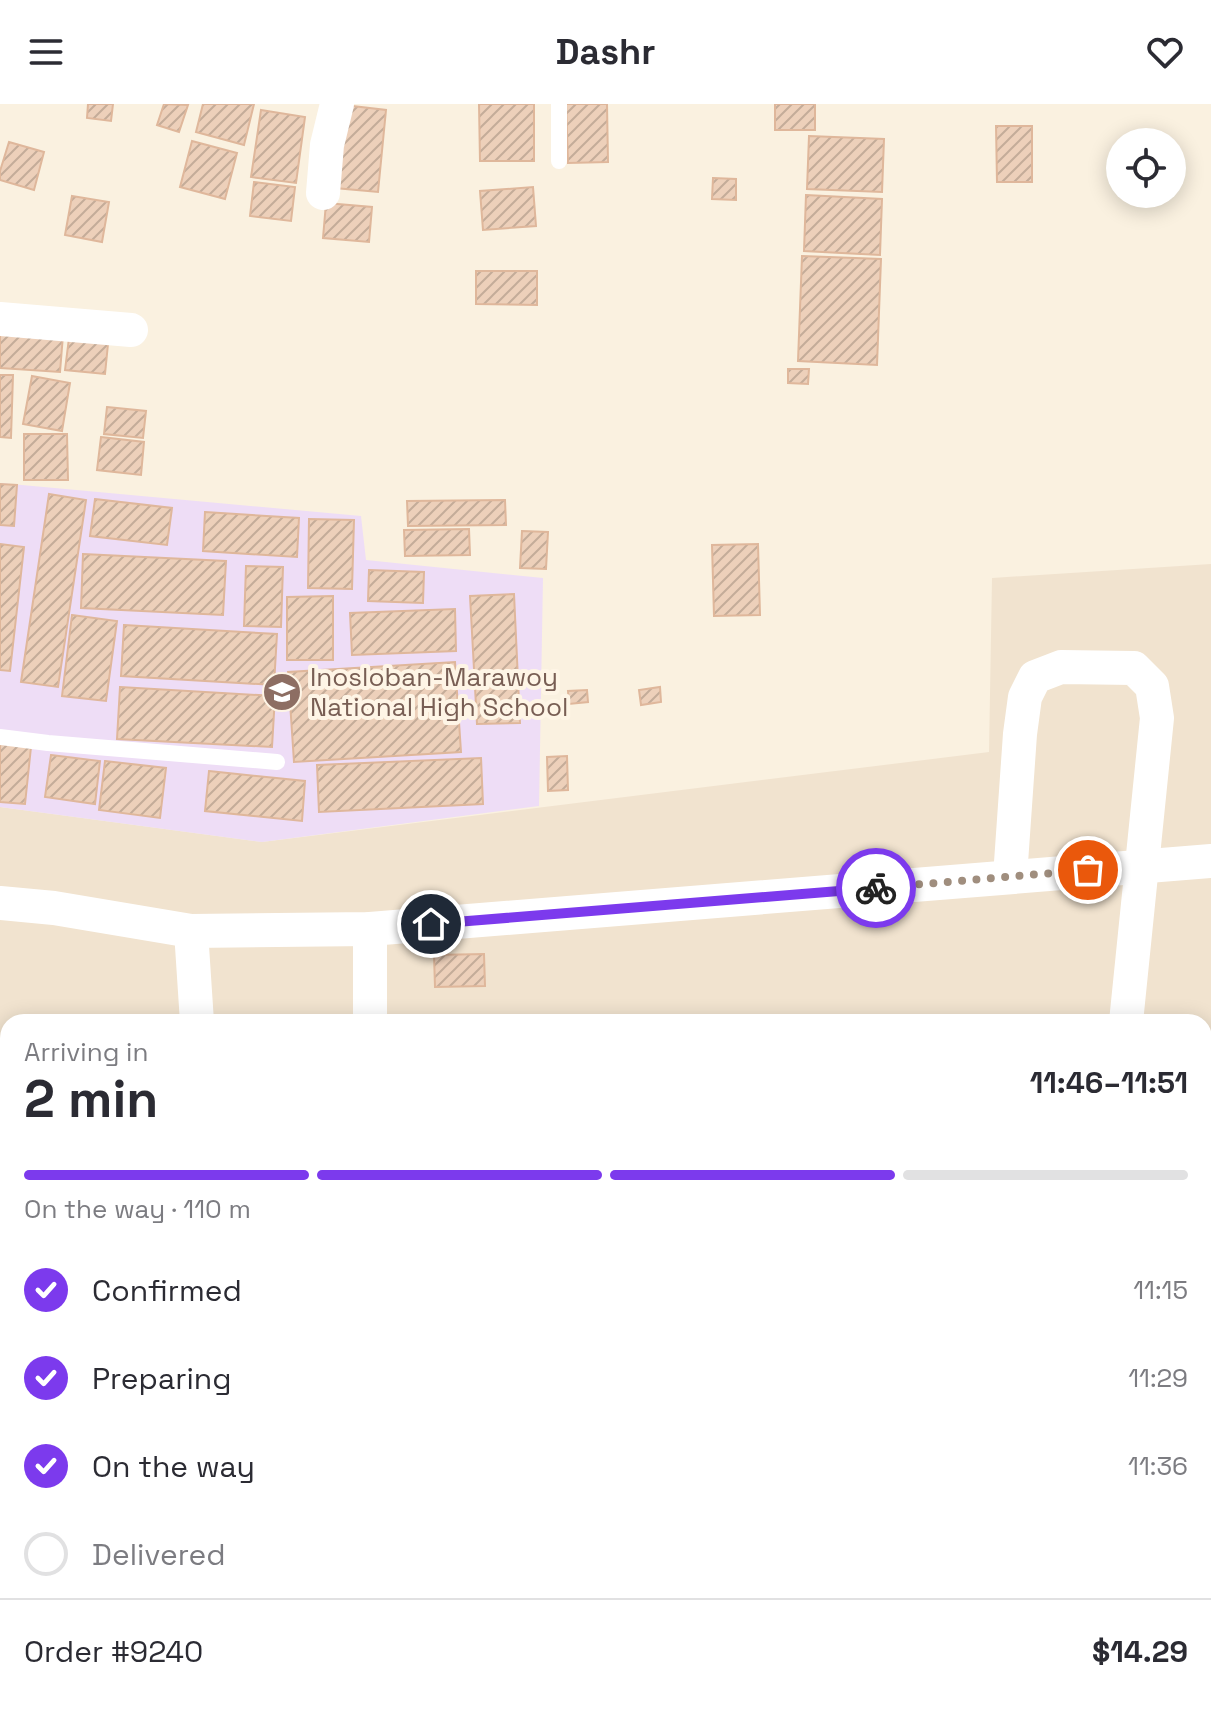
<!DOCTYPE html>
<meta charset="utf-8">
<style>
body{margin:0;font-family:"Space Grotesk",sans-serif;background:#f7f7f7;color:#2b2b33;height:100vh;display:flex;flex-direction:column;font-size:30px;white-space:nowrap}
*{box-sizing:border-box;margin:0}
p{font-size:26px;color:#7c7c81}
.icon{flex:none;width:44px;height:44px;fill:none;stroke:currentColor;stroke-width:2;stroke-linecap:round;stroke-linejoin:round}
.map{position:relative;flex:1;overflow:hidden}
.drawer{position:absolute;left:0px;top:910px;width:1212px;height:704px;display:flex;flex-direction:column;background:#fff;border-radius:24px 24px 0 0;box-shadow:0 4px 20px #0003}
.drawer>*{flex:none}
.tools{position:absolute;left:1106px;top:24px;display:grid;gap:16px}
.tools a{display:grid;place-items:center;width:80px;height:80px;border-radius:50%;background:#fff;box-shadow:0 4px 20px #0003;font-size:40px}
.pin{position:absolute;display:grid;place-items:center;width:68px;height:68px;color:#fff;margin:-34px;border:4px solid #fff;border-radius:50%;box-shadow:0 2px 8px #0007}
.courier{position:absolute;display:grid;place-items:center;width:80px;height:80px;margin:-40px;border:6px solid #7c3aed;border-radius:50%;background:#fff;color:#222;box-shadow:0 2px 10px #0007}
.summary em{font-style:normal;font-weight:800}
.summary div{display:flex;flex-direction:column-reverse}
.summary{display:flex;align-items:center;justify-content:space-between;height:136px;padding:0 24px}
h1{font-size:52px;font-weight:800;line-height:60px}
.bar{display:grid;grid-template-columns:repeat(4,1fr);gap:12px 8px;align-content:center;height:96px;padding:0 24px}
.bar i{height:10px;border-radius:6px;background:#e1e1e2}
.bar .on{background:#7c3aed}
.bar p{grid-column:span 4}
.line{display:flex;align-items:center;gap:20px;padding:0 24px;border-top:2px solid #e1e1e2}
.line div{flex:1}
ol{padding:0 24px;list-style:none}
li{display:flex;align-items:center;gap:24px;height:88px}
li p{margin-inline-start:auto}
li .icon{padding:8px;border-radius:50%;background:#7c3aed;color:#fff;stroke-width:4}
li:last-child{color:#7c7c81}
li i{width:44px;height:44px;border:4px solid #e1e1e2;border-radius:50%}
header{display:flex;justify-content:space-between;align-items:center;height:104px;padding:0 24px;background:#fff;font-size:36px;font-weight:800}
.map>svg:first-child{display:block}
</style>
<header><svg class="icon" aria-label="menu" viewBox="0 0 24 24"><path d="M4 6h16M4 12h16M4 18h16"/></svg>Dashr<svg class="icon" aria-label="heart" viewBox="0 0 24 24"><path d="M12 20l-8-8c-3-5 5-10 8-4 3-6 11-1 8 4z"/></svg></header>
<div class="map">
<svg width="1211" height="1614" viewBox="0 0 1211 1614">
<defs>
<pattern id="building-hatch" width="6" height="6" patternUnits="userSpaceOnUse" patternTransform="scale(2)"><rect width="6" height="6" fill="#edd0ba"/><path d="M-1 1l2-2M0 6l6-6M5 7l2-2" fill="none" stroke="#c4ac99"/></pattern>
</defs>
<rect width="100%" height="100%" fill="#faf1e0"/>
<polygon fill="#f1e3cf" points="1211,460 1211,1025 1204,1077 1204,918 8,918 8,1606 1204,1606 1204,1192 1211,1238 1211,1614 0,1614 0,703 262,738 989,648 992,474"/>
<polygon fill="#eeddf6" points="0,379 361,412 366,456 543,474 539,702 262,738 0,703"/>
<g fill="url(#building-hatch)" stroke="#dfb79b" stroke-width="2">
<polygon points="88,0 113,0 111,17 87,14"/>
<polygon points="164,0 188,1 179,28 157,21"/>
<polygon points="203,0 254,0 244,41 196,28"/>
<polygon points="479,0 534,0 534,57 480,57"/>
<polygon points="566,0 607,0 608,58 568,59"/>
<rect x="775" y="0" width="40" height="26"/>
<polygon points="344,1 386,6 378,88 335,84"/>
<polygon points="261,6 305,13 296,79 251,73"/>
<polygon points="996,22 1032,22 1032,78 997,78"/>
<polygon points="809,32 884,35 882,88 807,85"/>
<polygon points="192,37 237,49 225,95 180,83"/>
<polygon points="9,38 44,48 34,86 0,76 0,67"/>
<polygon points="713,74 736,75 736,96 712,95"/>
<polygon points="254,78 295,83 291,117 250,112"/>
<polygon points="533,83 536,122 483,126 480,87"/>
<polygon points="806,91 882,95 880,151 804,147"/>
<polygon points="72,92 109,98 102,138 65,131"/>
<polygon points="326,99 372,103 369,138 323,134"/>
<polygon points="802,152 881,155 877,261 798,257"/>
<polygon points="476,167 537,167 537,201 476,200"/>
<polygon points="70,226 109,230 105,270 65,266"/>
<polygon points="0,227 63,231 60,268 0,264"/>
<polygon points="788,265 809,265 808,280 788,279"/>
<polygon points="0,271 13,271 11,334 0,333"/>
<polygon points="32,272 70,279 62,327 23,320"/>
<polygon points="107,303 146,307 143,334 104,330"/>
<polygon points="24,330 67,330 68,376 24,376"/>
<polygon points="101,333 144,338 141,371 97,366"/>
<polygon points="0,380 17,381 14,422 0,421"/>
<polygon points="49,390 86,396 58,583 21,578"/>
<polygon points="95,395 172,404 167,441 90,432"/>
<polygon points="505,396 506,421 408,422 407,397"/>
<polygon points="205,408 299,414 297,453 203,447"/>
<polygon points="309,415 354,416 352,485 308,484"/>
<polygon points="469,425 470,451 405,452 404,426"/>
<polygon points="522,427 548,428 546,465 520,464"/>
<polygon points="0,440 24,443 10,567 0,566"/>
<polygon points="758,440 760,511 714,512 712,441"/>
<polygon points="83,450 226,457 223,511 81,504"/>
<polygon points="246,462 283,463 281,523 244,522"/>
<polygon points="369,466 424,468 423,499 368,497"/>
<polygon points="514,490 520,619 477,620 470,492"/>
<polygon points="333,492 333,556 287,556 287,493"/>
<polygon points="455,505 456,547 352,551 350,509"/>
<polygon points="72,511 117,517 106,597 62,592"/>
<polygon points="124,521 277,530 274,581 121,572"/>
<polygon points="455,558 461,648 294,658 288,568"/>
<polygon points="120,583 275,592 272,643 117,635"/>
<polygon points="660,583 661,598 641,601 639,586"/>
<polygon points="587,586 588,598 569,600 568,587"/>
<polygon points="0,640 31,643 25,700 0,698"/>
<polygon points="51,651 100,657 95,700 45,693"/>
<polygon points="567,652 568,686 548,687 547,653"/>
<polygon points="481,654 483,700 319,708 317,661"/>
<polygon points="105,657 166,664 160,714 99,706"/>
<polygon points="209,667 305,677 302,717 205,707"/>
<polygon points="484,850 485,882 435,883 434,851"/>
<polygon points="0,1294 2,1294 4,1379 0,1379"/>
</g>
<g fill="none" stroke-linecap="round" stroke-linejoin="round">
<g stroke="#fff" stroke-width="16">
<polyline points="559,0 559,57"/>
<polyline points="0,633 48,639 277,658"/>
</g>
<g stroke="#fff" stroke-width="34">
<polyline points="323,89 327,41 337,0"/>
<polyline points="0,215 131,226"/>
<polyline points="1010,773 1020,630 1025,593 1035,573 1061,563 1134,564 1152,582 1157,614 1126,918"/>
<polyline points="0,799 54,804 191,827 370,825 1211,757"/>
<polyline points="191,827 197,918"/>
<polyline points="370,918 370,825"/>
<polyline points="0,986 8,987"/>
<polyline points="0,1194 8,1194"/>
<polyline points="0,1400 8,1399"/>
<polyline points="0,1593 8,1592"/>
<polyline points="753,1606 755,1614"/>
<polyline points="1155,1606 1157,1614"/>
</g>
</g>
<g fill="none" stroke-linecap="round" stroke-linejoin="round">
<polyline stroke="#a08e7e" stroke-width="8" stroke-dasharray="0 14.4" points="876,784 1088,766"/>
<polyline stroke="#7c3aed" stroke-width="10" points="431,820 876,784"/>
</g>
<defs>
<g id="school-disc" transform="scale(2)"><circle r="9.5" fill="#8d6e63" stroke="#fef5e6"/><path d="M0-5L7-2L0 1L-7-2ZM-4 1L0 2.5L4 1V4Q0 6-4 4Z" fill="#fff"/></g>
</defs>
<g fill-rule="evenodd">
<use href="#school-disc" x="282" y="588"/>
</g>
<g text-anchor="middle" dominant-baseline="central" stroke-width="8" stroke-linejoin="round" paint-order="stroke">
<g font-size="26" fill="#785e54" stroke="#fef5e6" text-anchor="start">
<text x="310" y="573">Inosloban-Marawoy<tspan x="310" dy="30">National High School</tspan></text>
</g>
</g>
</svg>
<div class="tools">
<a><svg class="icon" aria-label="locate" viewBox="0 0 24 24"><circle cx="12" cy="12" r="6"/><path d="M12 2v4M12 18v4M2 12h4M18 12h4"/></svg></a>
</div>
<div class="pin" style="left:1088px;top:766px;background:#ea580c"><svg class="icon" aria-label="bag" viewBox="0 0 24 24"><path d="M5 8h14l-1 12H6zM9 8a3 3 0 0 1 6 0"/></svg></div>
<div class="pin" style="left:431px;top:820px;background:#1f2937"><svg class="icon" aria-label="home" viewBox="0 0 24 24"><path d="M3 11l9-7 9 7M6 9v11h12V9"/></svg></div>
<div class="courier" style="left:876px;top:784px"><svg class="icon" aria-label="bike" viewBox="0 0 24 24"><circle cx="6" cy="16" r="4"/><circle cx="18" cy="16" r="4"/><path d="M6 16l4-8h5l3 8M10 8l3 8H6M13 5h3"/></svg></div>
<section class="drawer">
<div class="summary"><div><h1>2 min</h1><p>Arriving in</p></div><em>11:46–11:51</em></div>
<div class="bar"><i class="on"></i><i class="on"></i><i class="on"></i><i></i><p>On the way · 110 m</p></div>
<ol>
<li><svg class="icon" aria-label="check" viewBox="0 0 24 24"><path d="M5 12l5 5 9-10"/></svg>Confirmed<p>11:15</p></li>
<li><svg class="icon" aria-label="check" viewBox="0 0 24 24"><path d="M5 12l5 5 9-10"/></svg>Preparing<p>11:29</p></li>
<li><svg class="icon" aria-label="check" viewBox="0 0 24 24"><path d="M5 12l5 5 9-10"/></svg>On the way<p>11:36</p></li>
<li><i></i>Delivered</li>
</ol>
<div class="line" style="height:104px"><div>Order #9240</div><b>$14.29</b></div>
</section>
</div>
